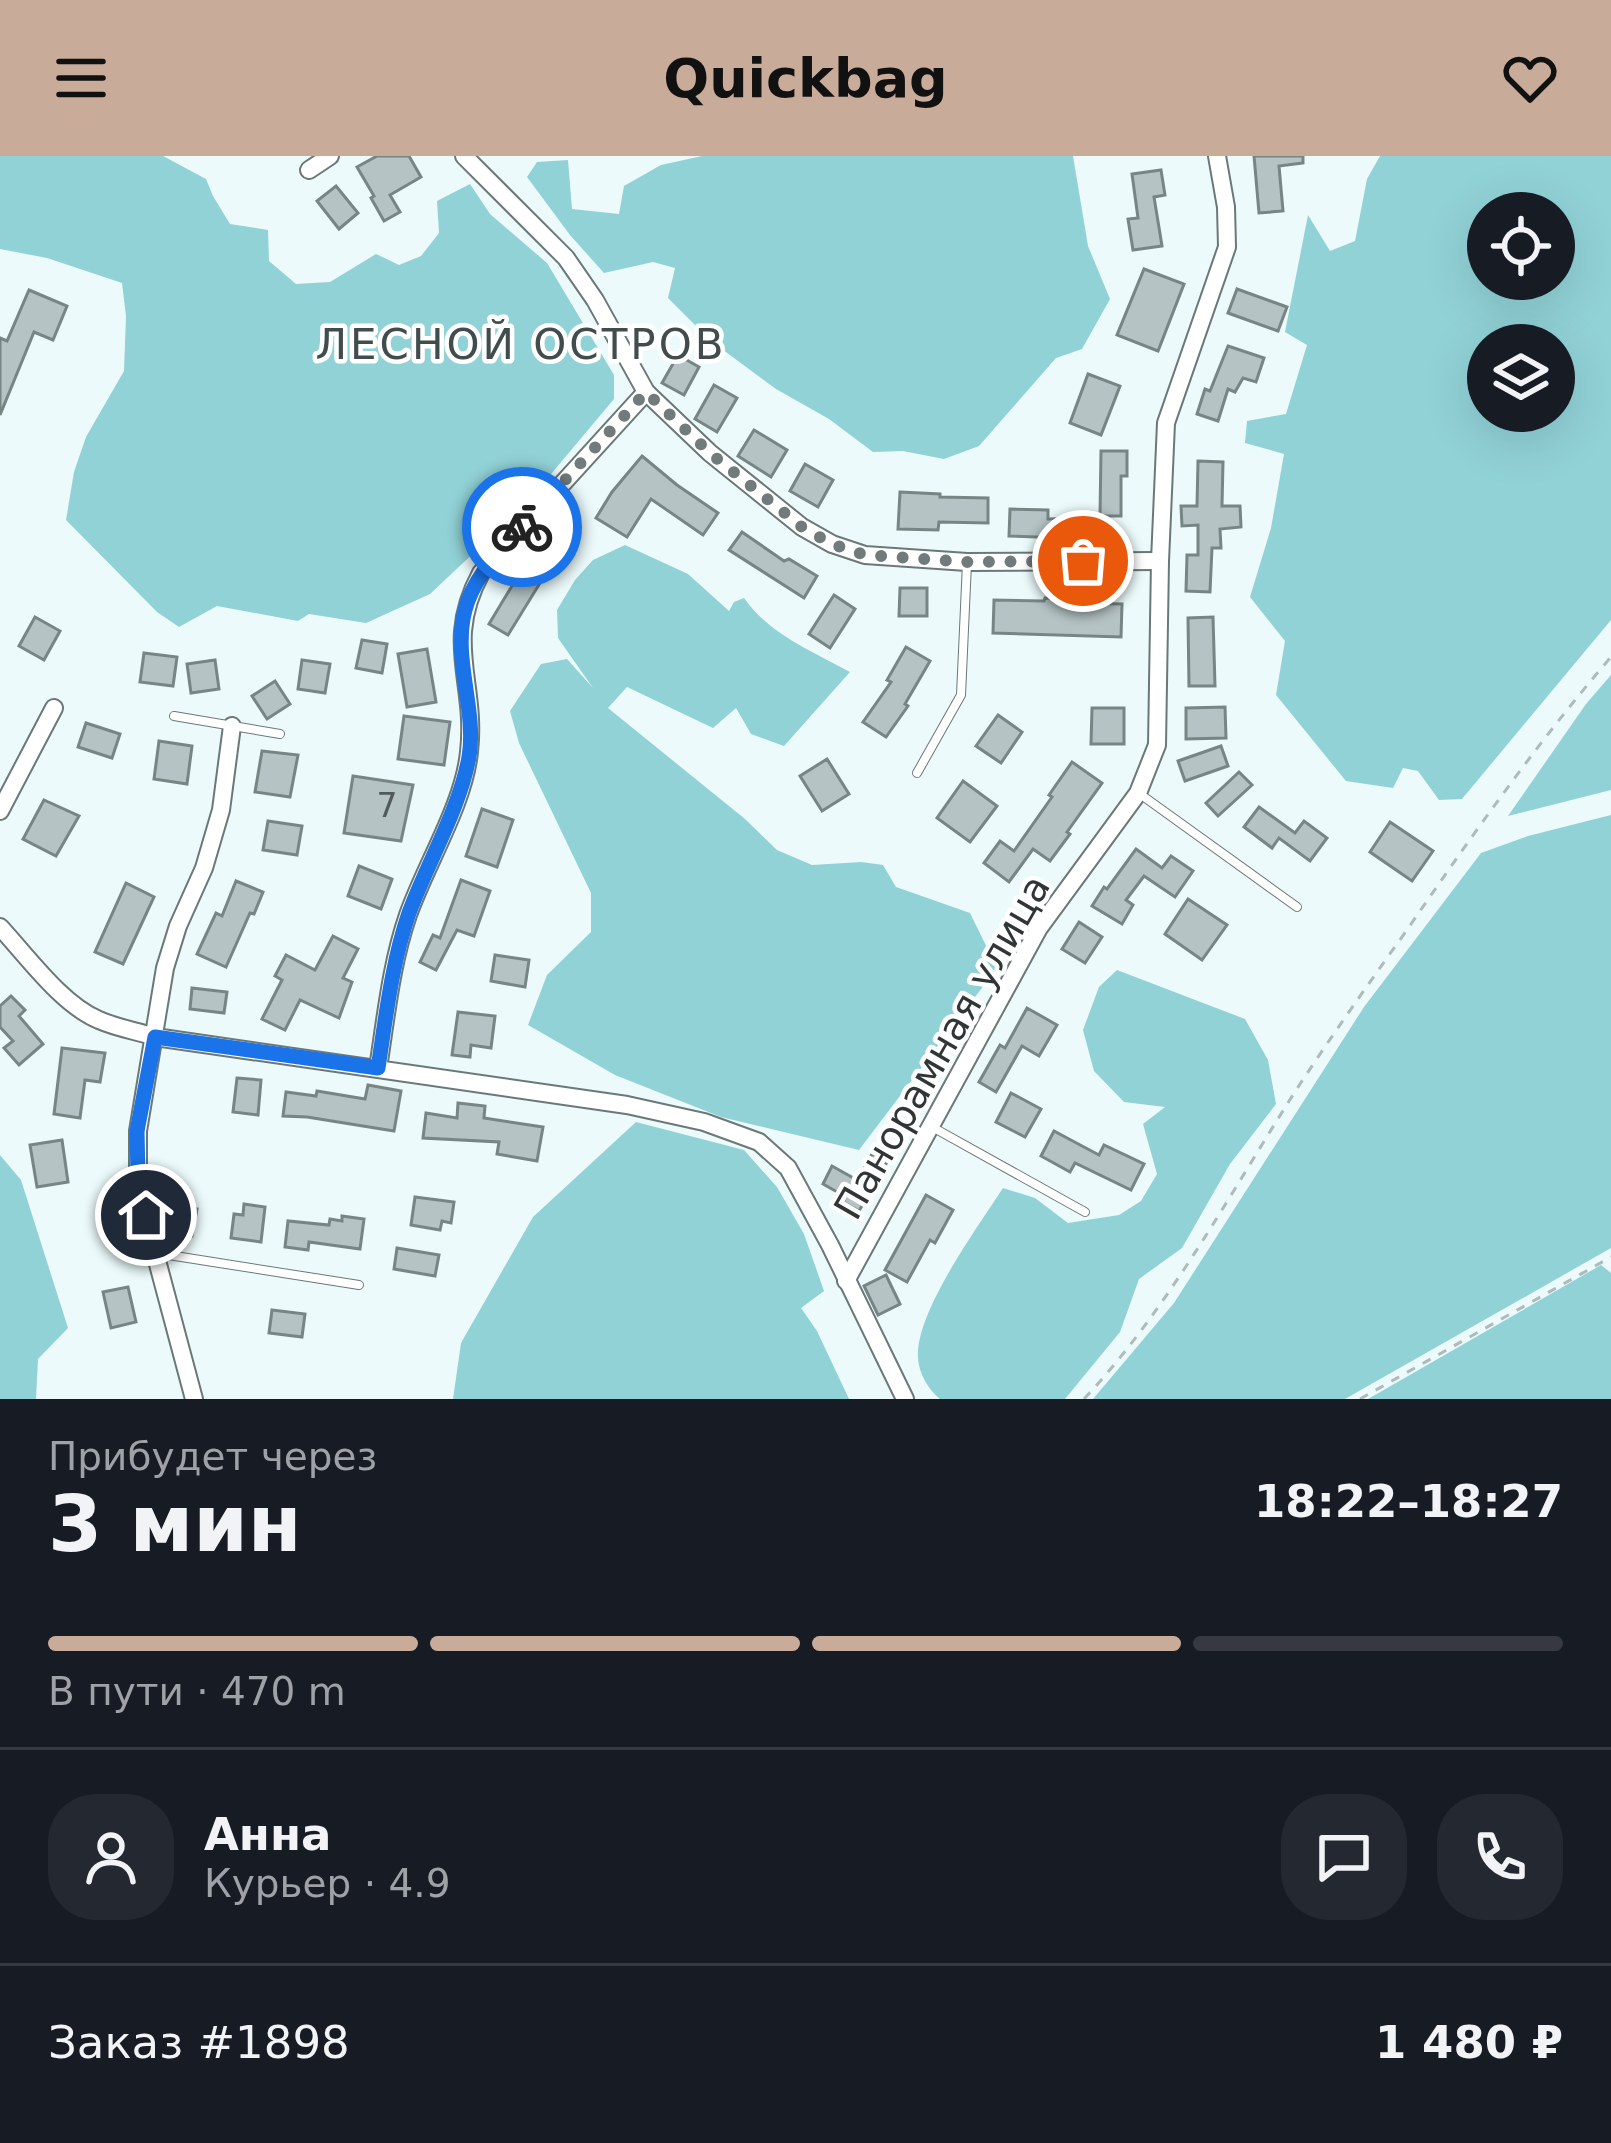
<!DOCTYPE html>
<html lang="ru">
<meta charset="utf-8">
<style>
body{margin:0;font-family:"DejaVu Sans",sans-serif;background:#242831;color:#f1f3f6;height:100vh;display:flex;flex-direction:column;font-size:45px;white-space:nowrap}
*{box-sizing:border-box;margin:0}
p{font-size:39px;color:#9ea1a6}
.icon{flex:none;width:66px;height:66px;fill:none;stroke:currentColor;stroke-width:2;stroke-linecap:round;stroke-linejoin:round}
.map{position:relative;height:1243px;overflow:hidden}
.side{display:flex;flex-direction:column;background:#171b24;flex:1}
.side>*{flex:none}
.controls{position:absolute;left:1467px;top:36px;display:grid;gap:24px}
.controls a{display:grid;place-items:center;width:108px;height:108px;border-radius:50%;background:#171b24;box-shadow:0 12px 48px #0002;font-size:60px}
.pin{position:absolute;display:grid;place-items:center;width:102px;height:102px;color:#fff;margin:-51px;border:6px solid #fff;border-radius:50%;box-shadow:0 3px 12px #0007}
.courier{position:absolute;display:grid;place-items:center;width:120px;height:120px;margin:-60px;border:9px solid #1a73e8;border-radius:50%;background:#fff;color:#222;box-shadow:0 3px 15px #0007}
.summary em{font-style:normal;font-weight:700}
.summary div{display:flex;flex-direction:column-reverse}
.summary{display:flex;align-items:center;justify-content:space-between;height:204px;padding:0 48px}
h1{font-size:78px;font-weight:700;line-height:90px}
.bar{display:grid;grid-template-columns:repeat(4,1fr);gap:18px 12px;align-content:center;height:144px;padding:0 48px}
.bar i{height:15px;border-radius:9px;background:#363941}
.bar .current{background:#c9ab99}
.bar p{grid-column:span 4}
.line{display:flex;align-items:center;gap:30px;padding:0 48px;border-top:3px solid #363941}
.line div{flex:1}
.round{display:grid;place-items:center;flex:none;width:126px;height:126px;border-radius:48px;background:#242831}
header{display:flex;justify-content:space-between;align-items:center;height:156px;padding:0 48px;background:#c9ab99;color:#111;font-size:54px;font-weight:700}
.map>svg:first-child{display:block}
</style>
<header><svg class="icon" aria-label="menu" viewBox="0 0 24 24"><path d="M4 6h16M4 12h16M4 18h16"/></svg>Quickbag<svg class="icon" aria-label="heart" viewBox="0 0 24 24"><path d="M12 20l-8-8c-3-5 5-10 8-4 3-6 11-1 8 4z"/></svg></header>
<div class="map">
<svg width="1611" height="1243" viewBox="0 0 1611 1243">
<rect width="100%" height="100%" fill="#ecfafb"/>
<g fill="#91d2d7" fill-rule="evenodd">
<polygon points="0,0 163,0 206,23 213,40 230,68 268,74 269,105 296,128 330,126 376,98 399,109 421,100 439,77 437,45 470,28 490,58 547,107 614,219 614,243 546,324 481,390 430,438 366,467 309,458 298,465 217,450 179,471 157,456 66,364 74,316 86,281 124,215 126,160 122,127 47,102 0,93"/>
<polygon points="702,0 1073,0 1088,90 1110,143 1082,193 1056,202 979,290 944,303 903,295 873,296 829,263 776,233 711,185 668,142 675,112 653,106 604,117 570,79 527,21 537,6 568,4 572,53 619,58 624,30 661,9"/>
<path d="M1380,0H1611V464L1462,643L1439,644L1418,615L1403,612L1393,632L1346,625L1276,539L1285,485L1250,441L1271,372L1284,298L1245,287L1247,265L1286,258L1307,189L1285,176L1308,59L1330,95L1355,85L1367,23ZM1488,57H1554V123H1488ZM1488,189H1554V255H1488Z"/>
<path d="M625,389L688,418L729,455L734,446L744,442C769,478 812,495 850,516L784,590L751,578L736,552L713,572L627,531L608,552L745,663L777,694L812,709L861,706L883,709L896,731L970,757L997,812L859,994L721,961L615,919L528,869L547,819L591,776V737L519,587L510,555L541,508L567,503L593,532L558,482L557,454L575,424L593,404Z"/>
<polygon points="1611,519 1611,634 1508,660 1586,548"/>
<polygon points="1611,659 1611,1092 1345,1243 1093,1243 1174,1147 1364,851 1481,697 1528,680"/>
<path d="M1117,814L1245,863L1268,904L1276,948L1230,1008L1182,1092L1139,1123L1120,1176L1065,1243H940C928,1233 919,1218 918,1202C915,1156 978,1071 1003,1032L1035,1042L1068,1067L1119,1059L1141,1045L1157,1018L1143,968L1165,951L1124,946L1094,915L1083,874L1099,831Z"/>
<polygon points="636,966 744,994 777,1031 804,1078 824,1135 801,1152 817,1175 849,1243 453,1243 461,1187 533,1061"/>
<polygon points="0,999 21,1024 68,1172 38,1203 36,1243 0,1243"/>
<polygon points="1601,1109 1611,1117 1611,1243 1368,1243"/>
</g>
<g fill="#b5c3c4" stroke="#788585" stroke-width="3">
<polygon points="377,0 409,0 421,21 390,39 400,56 384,65 371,42 374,40 357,11"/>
<polygon points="1254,0 1303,0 1303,7 1279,10 1283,55 1259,57"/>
<polygon points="1161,14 1165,39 1154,41 1162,90 1133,94 1128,63 1138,62 1132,18"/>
<polygon points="336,30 358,57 339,73 317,45"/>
<polygon points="1144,113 1184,128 1158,195 1117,179"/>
<polygon points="1237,133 1287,151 1278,175 1228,157"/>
<polygon points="29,134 67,150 53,184 34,176 0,259 0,182 7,185"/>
<polygon points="1228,190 1264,202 1256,226 1243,222 1235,236 1228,233 1218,265 1197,258 1205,233 1210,235"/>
<polygon points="678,199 699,211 684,239 662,227"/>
<polygon points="1088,218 1120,230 1101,279 1070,267"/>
<polygon points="714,229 737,242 717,276 695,263"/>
<polygon points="754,274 787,294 771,321 738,300"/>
<polygon points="1101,295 1127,295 1127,320 1121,320 1121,360 1100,360"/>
<polygon points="642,300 677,329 718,357 703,379 651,343 627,381 596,362 612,336"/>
<polygon points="1198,305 1223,306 1222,350 1240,350 1241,371 1220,373 1221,392 1212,392 1210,436 1186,435 1187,399 1198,399 1198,369 1182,370 1181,350 1197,350"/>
<polygon points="805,308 833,324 818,351 790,335"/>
<polygon points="900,336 940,338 940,341 988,342 988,367 939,366 938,374 898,373"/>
<polygon points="1010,353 1048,354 1048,363 1091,362 1090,391 1063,389 1064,382 1009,380"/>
<polygon points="742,376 784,405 789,403 817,420 804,442 729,394"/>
<polygon points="521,415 540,427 508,479 489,468"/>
<polygon points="900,432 927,432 927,460 899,460"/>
<polygon points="834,439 855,453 830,492 809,478"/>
<polygon points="1045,442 1076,444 1076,447 1122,448 1121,481 993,477 994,444 1044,445"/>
<polygon points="35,461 60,475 44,504 19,490"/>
<polygon points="1213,461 1215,530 1189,530 1188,462"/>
<polygon points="362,484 387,488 382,517 356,512"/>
<polygon points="906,491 930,505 905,548 908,550 886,581 863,566 891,526 887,524"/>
<polygon points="427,493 436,546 407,551 398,498"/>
<polygon points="144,497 177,501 173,530 140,526"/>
<polygon points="215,504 219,533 191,537 187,508"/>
<polygon points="302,504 330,508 325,537 298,533"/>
<polygon points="275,525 290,548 267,563 252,540"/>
<polygon points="1225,551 1226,582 1186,583 1186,552"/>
<polygon points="1092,552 1124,552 1124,588 1091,588"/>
<polygon points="998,559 1022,576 1001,607 976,590"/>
<polygon points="404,560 450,566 444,609 398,603"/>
<polygon points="86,567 120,578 112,602 78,591"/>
<polygon points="159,585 192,590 187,628 154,623"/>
<polygon points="1221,590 1228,610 1185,625 1178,605"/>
<polygon points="262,595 298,599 290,641 255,636"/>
<polygon points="827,603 849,638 822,655 800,620"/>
<polygon points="1072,606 1102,627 1067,676 1070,678 1050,705 1033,693 1009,726 984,707 1000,685 1014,695 1052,641 1049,639"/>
<polygon points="1239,616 1252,629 1218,660 1206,647"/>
<polygon points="353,620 413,629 401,685 344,677"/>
<polygon points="963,625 997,650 970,686 937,662"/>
<polygon points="44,644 79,660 56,700 23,683"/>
<polygon points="1259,651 1295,677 1304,665 1327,682 1310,705 1279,682 1272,692 1244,671"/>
<polygon points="482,653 513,664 497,711 466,700"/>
<polygon points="268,665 302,670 297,699 263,694"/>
<polygon points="1390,666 1433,695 1412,725 1370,696"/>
<polygon points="1136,693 1162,712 1171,700 1193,715 1175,741 1144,720 1126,744 1133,749 1122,768 1092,750 1104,731 1107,733"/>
<polygon points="359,710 392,723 381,753 348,740"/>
<polygon points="461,724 490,735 474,780 457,774 436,814 420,806 433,779 440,782"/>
<polygon points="236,725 263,736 254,758 250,757 226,811 197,798 216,757 222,760"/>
<polygon points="126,727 154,741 123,808 95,796"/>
<polygon points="1188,743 1227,769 1202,804 1165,778"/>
<polygon points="1079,766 1102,781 1085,807 1062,793"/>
<polygon points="333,780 358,793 343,822 352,826 339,862 300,844 285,874 262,863 282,824 275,820 286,799 315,814"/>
<polygon points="495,799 529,804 525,831 491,825"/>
<polygon points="192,832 227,836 224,857 190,853"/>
<polygon points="11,840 25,854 19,860 43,888 19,909 4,892 13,885 0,871 0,850"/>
<polygon points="1027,852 1057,869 1039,900 1022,890 996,936 979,926 1000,889 1005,892"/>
<polygon points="458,856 495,860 491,892 471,889 470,901 452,899"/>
<polygon points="62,892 105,897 100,926 85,924 80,962 54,958"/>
<polygon points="237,922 261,924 258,959 233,956"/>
<polygon points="368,929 401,935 394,975 307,961 283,960 286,936 316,940 317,935 365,943"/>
<polygon points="1011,937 1041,953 1025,981 996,966"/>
<polygon points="458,947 485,950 484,962 543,971 537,1005 497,998 499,986 423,982 426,957 457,962"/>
<polygon points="1054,975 1099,999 1104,989 1144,1008 1131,1034 1075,1007 1070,1016 1041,1000"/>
<polygon points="62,984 68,1026 37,1031 30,989"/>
<polygon points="872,998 887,1006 859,1055 843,1046 846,1041 823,1028 832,1010 857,1024"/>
<polygon points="926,1039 953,1054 935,1087 930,1084 907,1126 885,1114"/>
<polygon points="415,1041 454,1046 451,1067 442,1065 440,1074 411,1069"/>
<polygon points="168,1048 197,1053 192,1080 164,1075"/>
<polygon points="244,1048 265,1051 261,1086 231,1082 234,1058 243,1059"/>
<polygon points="342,1060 364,1063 360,1093 309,1086 308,1094 285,1091 288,1065 329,1069 330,1063 342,1065"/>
<polygon points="397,1092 439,1099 435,1120 394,1113"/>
<polygon points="886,1119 900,1148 878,1159 864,1130"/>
<polygon points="128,1131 136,1166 111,1172 103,1136"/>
<polygon points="272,1154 305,1158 302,1181 269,1177"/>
</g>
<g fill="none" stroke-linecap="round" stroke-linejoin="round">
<g stroke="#6b7878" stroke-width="10">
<g id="service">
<polyline points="174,560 280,578"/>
<polyline points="917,617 961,539 967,407"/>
<polyline points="1140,638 1297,751"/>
<polyline points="934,972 1085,1056"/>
<polyline points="156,1097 359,1129"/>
</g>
</g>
<g stroke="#6b7878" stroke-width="20">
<g id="minor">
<polyline points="464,0 566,102 595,144 646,236 710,297 802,371 832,388 865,399 967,406 1160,405"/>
<polyline points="309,14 330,0"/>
<polyline points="0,655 54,552"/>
<path d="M0,771C27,800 62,849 99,864C117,872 137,875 155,881L627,949L704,966L759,986L788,1012L830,1089L905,1243"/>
<path d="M378,912C386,861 391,808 408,759C426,708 464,648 469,596C477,526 443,487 481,417L646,236"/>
<polyline points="846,1125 1039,772 1138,637 1157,589 1160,405 1166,267 1227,91 1226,51 1217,0"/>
<polyline points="194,1243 155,1097 138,1021 138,975 165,812 178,770 204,712 221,654 232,570"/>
</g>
</g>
<g stroke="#afbabb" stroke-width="3" stroke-dasharray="9 9" stroke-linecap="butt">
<path d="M1084,1243C1171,1150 1231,1035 1300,928C1335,875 1372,823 1409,771C1473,678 1537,587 1611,501"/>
<polyline points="1360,1243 1611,1101"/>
</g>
<use href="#service" stroke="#fff" stroke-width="8"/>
<use href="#minor" stroke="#fff" stroke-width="16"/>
</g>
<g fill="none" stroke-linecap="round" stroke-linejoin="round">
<polyline stroke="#727b7b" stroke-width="12" stroke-dasharray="0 21.6" points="522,371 646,236 710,297 802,371 832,388 865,399 967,406 1083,405"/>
<path stroke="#1a73e8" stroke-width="15" d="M146,1059L138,1021L137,975L155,881L378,912C386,860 392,806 409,757C427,708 460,652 469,601C477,553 452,502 465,454C474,420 499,397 522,371"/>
</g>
<g text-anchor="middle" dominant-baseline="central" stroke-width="9" stroke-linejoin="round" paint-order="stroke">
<g font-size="33" fill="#51595a">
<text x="387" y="649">7</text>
</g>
<g font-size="39" fill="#303636" stroke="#fff">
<text transform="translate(942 891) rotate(-60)">Панорамная улица</text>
</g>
<g font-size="42" letter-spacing="3" fill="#414c4d" stroke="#fff">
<text x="521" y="188">ЛЕСНОЙ ОСТРОВ</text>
</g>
</g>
</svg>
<div class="controls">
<a><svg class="icon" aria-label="locate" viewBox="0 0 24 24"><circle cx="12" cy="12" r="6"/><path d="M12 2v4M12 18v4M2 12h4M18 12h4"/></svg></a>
<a><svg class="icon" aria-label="layers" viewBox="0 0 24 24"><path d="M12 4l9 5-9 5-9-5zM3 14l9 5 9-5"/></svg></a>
</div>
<div class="pin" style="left:1083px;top:405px;background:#ea580c"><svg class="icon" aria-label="bag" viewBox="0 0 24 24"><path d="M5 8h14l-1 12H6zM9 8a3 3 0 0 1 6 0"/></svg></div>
<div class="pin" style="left:146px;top:1059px;background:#1f2937"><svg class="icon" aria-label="home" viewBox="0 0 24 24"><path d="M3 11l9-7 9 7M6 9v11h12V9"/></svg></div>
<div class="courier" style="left:522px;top:371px"><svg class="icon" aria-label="bike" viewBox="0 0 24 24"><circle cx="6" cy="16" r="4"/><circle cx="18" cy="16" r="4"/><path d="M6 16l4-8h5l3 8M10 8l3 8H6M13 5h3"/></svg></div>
</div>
<section class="side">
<div class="summary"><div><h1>3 мин</h1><p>Прибудет через</p></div><em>18:22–18:27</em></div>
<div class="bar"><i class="current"></i><i class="current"></i><i class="current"></i><i></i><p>В пути · 470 m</p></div>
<div class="line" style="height:216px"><a class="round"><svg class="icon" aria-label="person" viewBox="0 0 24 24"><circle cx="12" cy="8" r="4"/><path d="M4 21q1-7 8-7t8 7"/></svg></a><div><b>Анна</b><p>Курьер · 4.9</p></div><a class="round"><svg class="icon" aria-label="chat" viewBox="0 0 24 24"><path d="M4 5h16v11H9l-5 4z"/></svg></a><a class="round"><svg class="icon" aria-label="phone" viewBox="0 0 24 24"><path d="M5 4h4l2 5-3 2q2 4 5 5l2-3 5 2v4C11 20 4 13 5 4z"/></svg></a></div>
<div class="line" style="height:156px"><div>Заказ #1898</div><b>1 480 ₽</b></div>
</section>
